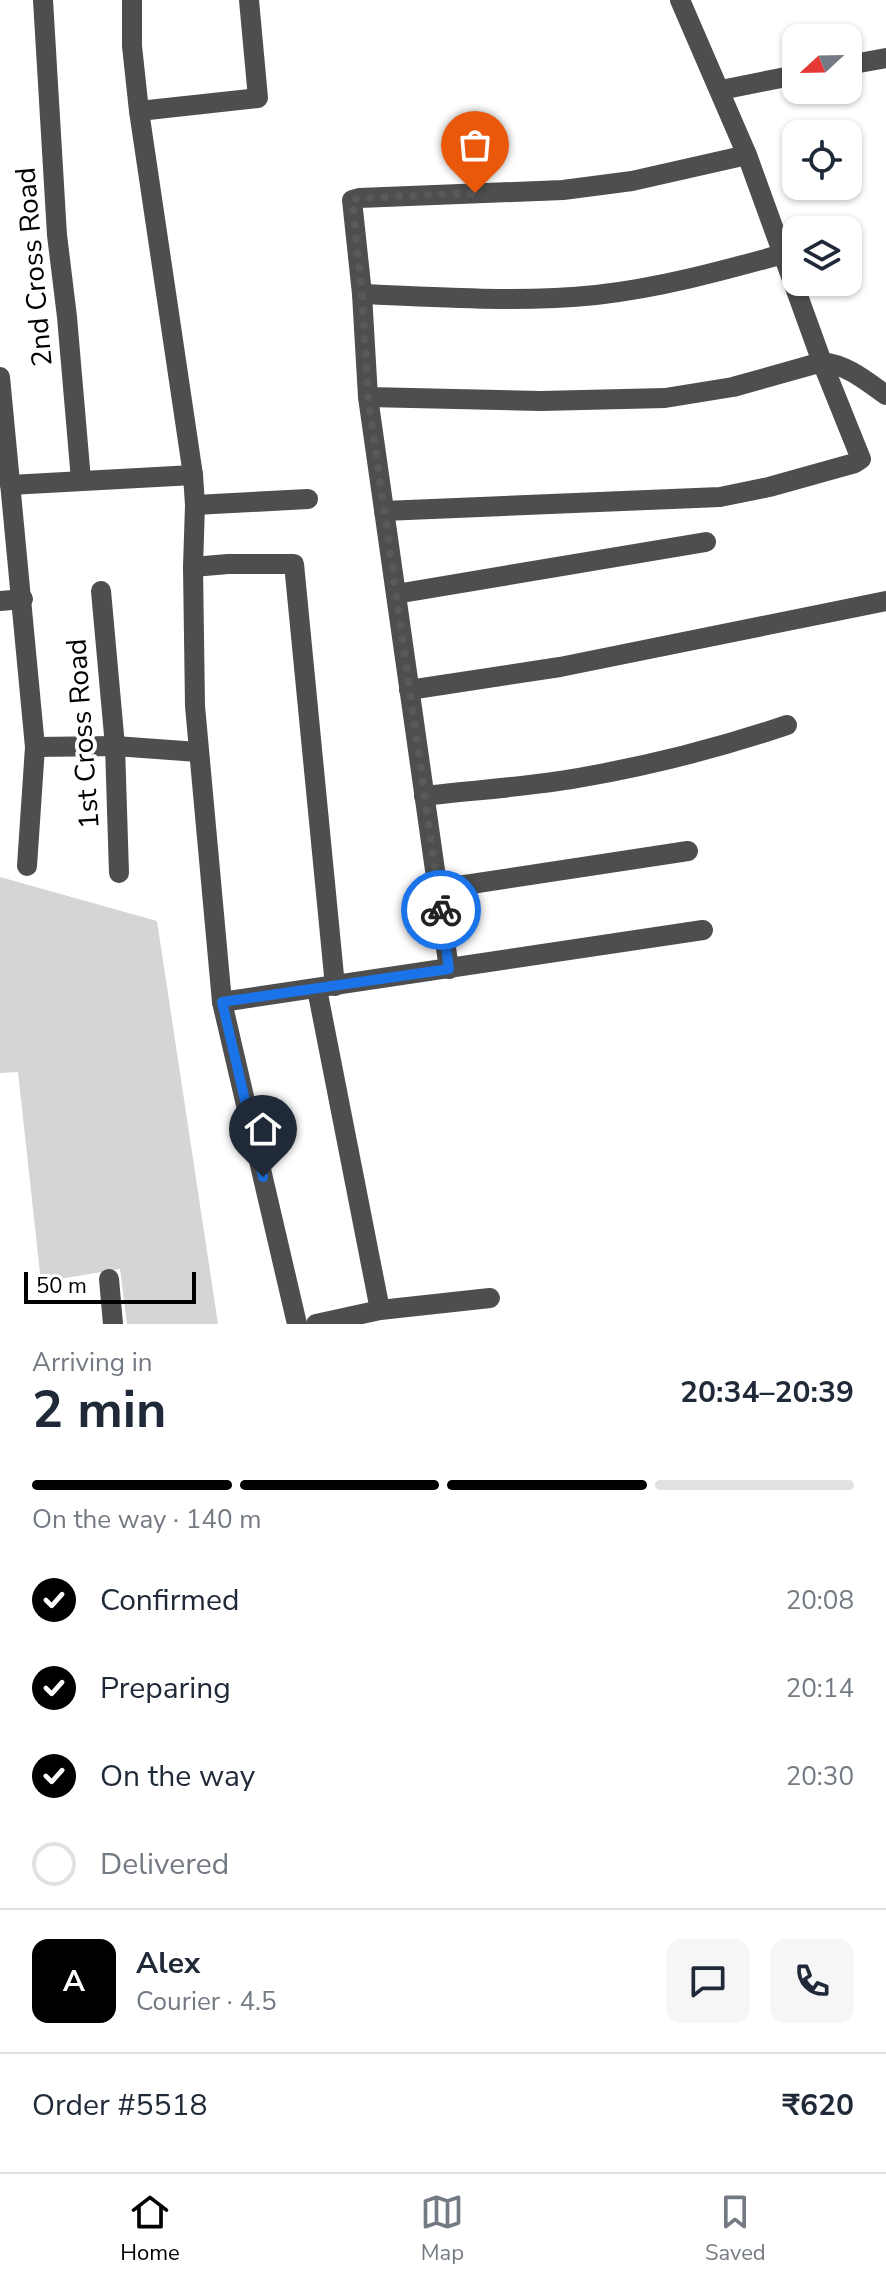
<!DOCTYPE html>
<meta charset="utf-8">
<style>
body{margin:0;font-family:"Nunito Sans",sans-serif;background:#f6f6f7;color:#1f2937;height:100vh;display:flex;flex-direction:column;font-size:30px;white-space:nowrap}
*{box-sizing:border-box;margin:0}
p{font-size:26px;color:#747a83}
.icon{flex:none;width:44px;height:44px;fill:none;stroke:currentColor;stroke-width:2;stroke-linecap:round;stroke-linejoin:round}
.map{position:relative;height:1324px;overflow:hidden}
.side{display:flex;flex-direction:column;background:#fff;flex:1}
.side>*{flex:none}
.needle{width:52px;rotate:248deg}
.controls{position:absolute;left:782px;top:24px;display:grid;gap:16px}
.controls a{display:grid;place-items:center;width:80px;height:80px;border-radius:16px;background:#fff;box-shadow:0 2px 6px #0004;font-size:40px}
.scale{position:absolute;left:24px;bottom:20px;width:172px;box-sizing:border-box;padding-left:8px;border:4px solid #000;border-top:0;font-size:22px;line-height:28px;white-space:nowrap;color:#000;-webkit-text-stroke:6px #fff;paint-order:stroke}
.pin{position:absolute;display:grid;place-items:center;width:68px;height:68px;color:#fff;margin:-82px -34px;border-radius:50% 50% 50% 0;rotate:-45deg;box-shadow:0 0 8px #0007}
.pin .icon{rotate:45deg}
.courier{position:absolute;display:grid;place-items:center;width:80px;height:80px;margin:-40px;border:6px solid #1a73e8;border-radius:50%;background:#fff;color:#222;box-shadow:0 2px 10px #0007}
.headline em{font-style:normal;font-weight:700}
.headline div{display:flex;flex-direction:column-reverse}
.headline{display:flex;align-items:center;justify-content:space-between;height:136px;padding:0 32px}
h1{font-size:52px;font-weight:700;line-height:60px}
.bar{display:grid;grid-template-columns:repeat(4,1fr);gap:12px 8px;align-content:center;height:96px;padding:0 32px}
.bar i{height:10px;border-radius:6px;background:#e0e1e3}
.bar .active{background:#000}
.bar p{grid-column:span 4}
.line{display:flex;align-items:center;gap:20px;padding:0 32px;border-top:2px solid #e0e1e3}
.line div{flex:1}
.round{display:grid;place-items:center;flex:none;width:84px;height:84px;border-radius:16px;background:#f6f6f7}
ol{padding:0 32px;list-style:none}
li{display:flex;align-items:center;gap:24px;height:88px}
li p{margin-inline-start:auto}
li .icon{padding:8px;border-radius:50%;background:#000;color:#fff;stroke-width:4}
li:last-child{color:#747a83}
li i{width:44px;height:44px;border:4px solid #e0e1e3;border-radius:50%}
.tabs{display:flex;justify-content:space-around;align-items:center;height:112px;border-top:2px solid #e0e1e3;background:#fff;font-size:22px;color:#747a83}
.tabs a{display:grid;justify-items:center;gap:4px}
.tabs .active{color:#000}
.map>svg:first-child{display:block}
</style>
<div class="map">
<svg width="886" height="1324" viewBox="0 0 886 1324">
<rect width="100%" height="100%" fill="#fff"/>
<polygon fill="#d5d5d5" points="0,877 157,921 218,1324 127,1324 120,1269 41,1282 18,1072 0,1073"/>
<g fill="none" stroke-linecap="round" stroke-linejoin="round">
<g stroke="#4e4e4e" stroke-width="20">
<polyline points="43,0 57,235 67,317 81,480"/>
<polyline points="132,0 132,46 139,111 193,475 195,505 193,567 195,706 222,1002 297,1324"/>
<polyline points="848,65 886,58"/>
<polyline points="721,90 796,75"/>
<polyline points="139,111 258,98 249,0"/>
<path d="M362,294C440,297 519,303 596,295C659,288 722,271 783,254"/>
<polyline points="0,377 35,747 27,866"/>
<path d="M368,397L541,401L665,398L733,387L822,362C848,365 866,381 886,395"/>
<polyline points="10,485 193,475"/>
<polyline points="195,505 308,499"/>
<polyline points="384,511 720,497 769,487 855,463 861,459 822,362 747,155 680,0"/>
<polyline points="193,567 228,564 294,564 335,986"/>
<polyline points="101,591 115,746 119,873"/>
<polyline points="396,594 706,542"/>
<polyline points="0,601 23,599"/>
<polyline points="409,690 560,667 886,601"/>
<polyline points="35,747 115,746 198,752"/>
<path d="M424,796C475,790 527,787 578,778C648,766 719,748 787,725"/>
<polyline points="438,889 688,851"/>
<polyline points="449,969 368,397 362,294 352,200 359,198 563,190 632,181 747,155"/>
<polyline points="317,989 380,1310"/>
<polyline points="222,1002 703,930"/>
<polyline points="109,1279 113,1324"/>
<polyline points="316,1324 380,1310 490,1298"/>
</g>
</g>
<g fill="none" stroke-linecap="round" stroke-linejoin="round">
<polyline stroke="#595959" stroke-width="8" stroke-dasharray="0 14.4" points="441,910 368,397 362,294 352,200 359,198 475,193"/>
<polyline stroke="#1a73e8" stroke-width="10" points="263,1177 222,1002 449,969 441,910"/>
</g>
<g text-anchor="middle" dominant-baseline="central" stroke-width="8" stroke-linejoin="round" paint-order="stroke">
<g font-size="28" fill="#000" stroke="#fff">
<text transform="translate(34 267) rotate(-95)">2nd Cross Road</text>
<text transform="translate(83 734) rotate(-94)">1st Cross Road</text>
</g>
</g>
</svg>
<div class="controls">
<a><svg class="needle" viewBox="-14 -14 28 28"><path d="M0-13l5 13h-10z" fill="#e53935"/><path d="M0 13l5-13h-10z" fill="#747a83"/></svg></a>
<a><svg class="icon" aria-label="locate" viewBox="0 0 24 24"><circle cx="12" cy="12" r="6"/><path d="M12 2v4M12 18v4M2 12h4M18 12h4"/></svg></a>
<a><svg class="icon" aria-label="layers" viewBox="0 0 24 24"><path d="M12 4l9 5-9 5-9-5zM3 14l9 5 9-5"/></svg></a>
</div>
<div class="scale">50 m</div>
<div class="pin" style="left:475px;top:193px;background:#ea580c"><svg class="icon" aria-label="bag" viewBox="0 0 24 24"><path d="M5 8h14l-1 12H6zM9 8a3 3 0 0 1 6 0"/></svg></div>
<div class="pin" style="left:263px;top:1177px;background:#1f2937"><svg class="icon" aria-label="home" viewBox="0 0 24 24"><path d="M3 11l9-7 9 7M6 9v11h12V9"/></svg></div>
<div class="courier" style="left:441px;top:910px"><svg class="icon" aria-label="bike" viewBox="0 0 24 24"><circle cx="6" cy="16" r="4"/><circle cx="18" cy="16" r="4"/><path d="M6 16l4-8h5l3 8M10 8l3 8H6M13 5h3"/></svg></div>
</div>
<section class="side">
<div class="headline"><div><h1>2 min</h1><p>Arriving in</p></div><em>20:34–20:39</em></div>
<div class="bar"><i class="active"></i><i class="active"></i><i class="active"></i><i></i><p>On the way · 140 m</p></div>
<ol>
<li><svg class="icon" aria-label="check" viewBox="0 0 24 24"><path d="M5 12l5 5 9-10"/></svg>Confirmed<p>20:08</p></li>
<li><svg class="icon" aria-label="check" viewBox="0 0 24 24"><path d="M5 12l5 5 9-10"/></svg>Preparing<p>20:14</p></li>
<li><svg class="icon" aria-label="check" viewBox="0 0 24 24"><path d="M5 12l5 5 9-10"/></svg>On the way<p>20:30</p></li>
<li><i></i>Delivered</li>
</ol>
<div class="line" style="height:144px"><b class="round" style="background:#000;color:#fff">A</b><div><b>Alex</b><p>Courier · 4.5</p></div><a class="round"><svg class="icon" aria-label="chat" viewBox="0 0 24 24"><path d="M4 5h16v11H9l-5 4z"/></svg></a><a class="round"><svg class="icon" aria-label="phone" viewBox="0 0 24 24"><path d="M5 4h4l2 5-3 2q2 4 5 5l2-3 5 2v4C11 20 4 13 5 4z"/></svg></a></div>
<div class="line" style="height:104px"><div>Order #5518</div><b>₹620</b></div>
</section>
<nav class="tabs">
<a class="active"><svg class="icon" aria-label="home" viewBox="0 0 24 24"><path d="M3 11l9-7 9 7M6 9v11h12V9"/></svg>Home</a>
<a><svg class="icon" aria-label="map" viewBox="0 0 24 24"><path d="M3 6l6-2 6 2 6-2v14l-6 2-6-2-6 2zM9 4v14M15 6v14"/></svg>Map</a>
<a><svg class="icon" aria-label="saved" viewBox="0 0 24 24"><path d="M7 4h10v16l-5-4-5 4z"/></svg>Saved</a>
</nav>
